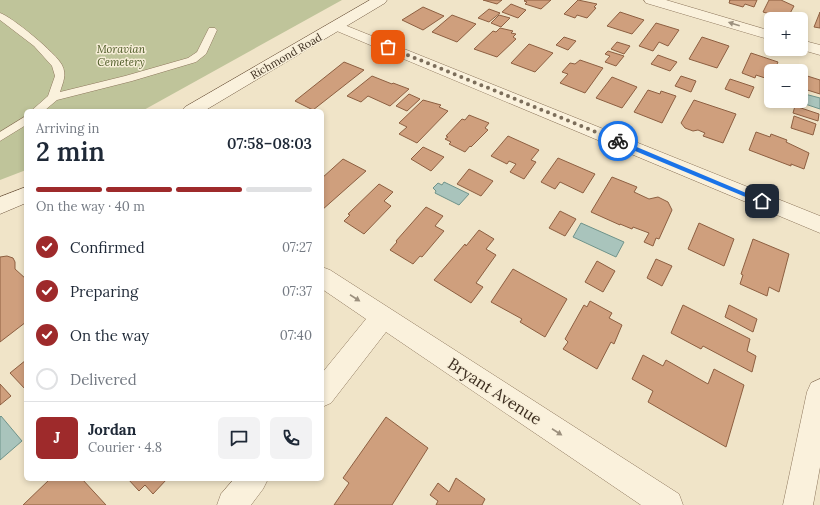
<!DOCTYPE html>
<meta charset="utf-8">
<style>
body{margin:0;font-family:Lora,serif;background:#f2f2f3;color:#1f2937;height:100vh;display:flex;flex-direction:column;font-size:15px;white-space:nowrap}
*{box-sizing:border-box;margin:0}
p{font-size:13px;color:#747a83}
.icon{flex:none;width:22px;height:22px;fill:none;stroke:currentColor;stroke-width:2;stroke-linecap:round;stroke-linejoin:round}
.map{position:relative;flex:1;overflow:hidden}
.details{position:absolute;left:24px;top:109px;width:300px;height:372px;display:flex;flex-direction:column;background:#fff;border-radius:6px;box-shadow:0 2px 6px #0003}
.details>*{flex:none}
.tools{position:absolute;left:764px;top:12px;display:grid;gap:8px}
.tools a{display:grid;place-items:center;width:44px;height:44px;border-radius:6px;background:#fff;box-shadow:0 2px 6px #0003;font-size:20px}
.pin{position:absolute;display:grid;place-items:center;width:34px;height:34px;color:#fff;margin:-17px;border-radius:8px;box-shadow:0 2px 6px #0006}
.courier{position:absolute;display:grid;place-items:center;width:40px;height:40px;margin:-20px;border:3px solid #1a73e8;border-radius:50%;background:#fff;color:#222;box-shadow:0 1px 5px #0007}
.summary em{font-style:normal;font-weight:600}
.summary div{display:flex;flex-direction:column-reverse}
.summary{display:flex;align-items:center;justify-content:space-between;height:68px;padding:0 12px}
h1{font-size:26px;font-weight:600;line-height:30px}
.bar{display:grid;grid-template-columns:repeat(4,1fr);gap:6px 4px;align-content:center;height:48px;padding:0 12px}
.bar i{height:5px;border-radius:3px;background:#e0e1e3}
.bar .selected{background:#9e2a2b}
.bar p{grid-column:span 4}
.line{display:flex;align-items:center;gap:10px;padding:0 12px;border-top:1px solid #e0e1e3}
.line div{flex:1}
.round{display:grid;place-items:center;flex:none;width:42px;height:42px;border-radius:6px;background:#f2f2f3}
ol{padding:0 12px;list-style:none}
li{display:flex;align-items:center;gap:12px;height:44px}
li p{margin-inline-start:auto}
li .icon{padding:4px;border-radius:50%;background:#9e2a2b;color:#fff;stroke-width:4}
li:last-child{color:#747a83}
li i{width:22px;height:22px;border:2px solid #e0e1e3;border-radius:50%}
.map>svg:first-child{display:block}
</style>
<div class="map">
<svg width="820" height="505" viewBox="0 0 820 505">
<rect width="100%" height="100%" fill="#f0e4c8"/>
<polygon fill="#bfc49a" points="0,0 342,0 142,111 26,111 26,170 0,180"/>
<g fill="#a9c4bc" stroke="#6f938a">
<polygon points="801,93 820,98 820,109 796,101 801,101"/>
<polygon points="444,182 469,194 459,205 435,193 436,191 433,188 438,183 442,185"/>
<polygon points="581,223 624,242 616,257 573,237"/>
<polygon points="1,416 22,441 0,460 0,417"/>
</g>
<g fill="#cf9f7d" stroke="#8d5f41">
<polygon points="483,0 502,0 497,4"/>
<polygon points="525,0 551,0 541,9 525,4 527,2 524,1"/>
<polygon points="578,0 597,4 594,7 596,8 587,18 577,15 575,18 564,14"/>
<polygon points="729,0 757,0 754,7 745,4 743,7 729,3 730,0"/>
<polygon points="769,0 781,0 794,6 787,19 763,12"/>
<polygon points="511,4 526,10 518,18 502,12"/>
<polygon points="423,7 444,16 423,30 402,20"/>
<polygon points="489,9 500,13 489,22 478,18"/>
<polygon points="620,12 644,20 632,34 607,26"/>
<polygon points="820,12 820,28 814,27"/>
<polygon points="452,15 476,24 457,42 432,32"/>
<polygon points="499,15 510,18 501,27 491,23"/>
<polygon points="656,23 679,30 668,46 659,42 653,51 639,46"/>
<polygon points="500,28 513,31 511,33 516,34 513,37 516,39 497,57 474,49 493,31 496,32"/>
<polygon points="564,37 576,41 568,50 556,45"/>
<polygon points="702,37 729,46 717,68 689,59"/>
<polygon points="617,42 630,46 624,54 611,49"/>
<polygon points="529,44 553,53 535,72 511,63"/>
<polygon points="608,51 624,56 616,66 605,62 610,56 605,54"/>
<polygon points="751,53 778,62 774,71 771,71 771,80 756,75 755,78 742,73"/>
<polygon points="658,55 677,62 670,71 651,64"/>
<polygon points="580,60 603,68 585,93 560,83 568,74 562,72 570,63 575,64"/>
<polygon points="344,62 364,70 313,110 295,101"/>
<polygon points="801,74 820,80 820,94 801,88"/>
<polygon points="372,76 392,84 393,83 409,89 390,106 368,96 361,102 347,96"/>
<polygon points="681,76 696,81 691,92 675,86"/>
<polygon points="612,77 637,87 622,108 596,98"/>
<polygon points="730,79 754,87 749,98 725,89"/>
<polygon points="648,90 660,94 661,91 676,96 662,123 634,112"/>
<polygon points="409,94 420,99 407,111 396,106"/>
<polygon points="423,100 441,105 439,107 448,111 417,143 399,134 407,127 399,123"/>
<polygon points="694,100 736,114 723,143 703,136 705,133 698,130 693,131 685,128 681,123"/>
<polygon points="795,106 819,114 818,121 793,113"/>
<polygon points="469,115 489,123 485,128 488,130 471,147 470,146 465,152 449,144 451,142 445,139 448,137 446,136 462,119 465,120"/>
<polygon points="794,116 816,124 813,135 791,128"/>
<polygon points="756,132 770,137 771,134 787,140 786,142 809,153 804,169 791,164 791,166 749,150"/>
<polygon points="508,136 539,150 531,160 536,162 524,179 510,172 516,164 509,161 507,164 491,156"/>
<polygon points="423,147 444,157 431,171 411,159"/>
<polygon points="558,158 595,174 583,193 560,182 555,189 541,182"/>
<polygon points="343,159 366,171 322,210 322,178"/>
<polygon points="469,169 493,181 481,196 457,184"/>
<polygon points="612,177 637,187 634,192 649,199 658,197 668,202 672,210 659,239 656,238 653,246 644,242 649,233 633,227 632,229 620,224 620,225 591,212"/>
<polygon points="379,184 393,192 384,201 391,206 364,234 344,221 350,215 348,214"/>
<polygon points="426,207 443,216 435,226 444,231 422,257 420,256 413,264 390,250 397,242 396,241"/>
<polygon points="560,211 576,219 565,236 549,228"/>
<polygon points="699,223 734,239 724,266 688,249"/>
<polygon points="479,230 494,239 486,249 496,255 476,283 483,287 471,303 434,280 465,244 466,246"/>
<polygon points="753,239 789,254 779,292 769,287 767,296 740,284 743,275 741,274"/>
<polygon points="7,256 13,258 15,262 15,269 26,279 26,322 0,342 0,257"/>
<polygon points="656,259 672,266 662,286 647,278"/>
<polygon points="597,261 615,271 603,292 585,282"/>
<polygon points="513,269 567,299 545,337 520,322 522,319 491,302"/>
<polygon points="590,301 612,313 609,318 622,325 614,344 611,342 597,369 563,349 568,342 565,339 584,305 587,307"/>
<polygon points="683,305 750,339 747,351 756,356 752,372 703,346 701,349 671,333"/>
<polygon points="729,305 757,319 753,332 725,317"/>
<polygon points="643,355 663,366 666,360 708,384 714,369 744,385 726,447 648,402 653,391 632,379"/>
<polygon points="26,360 26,390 10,373"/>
<polygon points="0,384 11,396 0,405"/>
<polygon points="386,417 428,448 392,505 334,505 349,483 343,478"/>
<polygon points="456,478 485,499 482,505 436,505 438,501 430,495 438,483 449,492"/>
<polygon points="50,479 82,479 106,505 23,505"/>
<polygon points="128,479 167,479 153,494 145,485 139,491"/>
</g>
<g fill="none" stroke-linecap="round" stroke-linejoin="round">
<g stroke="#8d765c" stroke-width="1">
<g id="lane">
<path d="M0,13C11,16 57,54 62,65C67,75 63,82 60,92L125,76L188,58L197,52L209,28H215L217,30L206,54L196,62L132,81L57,100L44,111H31L48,96L55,76L52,66L34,46L0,20Z"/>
<polygon points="26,116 26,125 0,141 0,132"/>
</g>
</g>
<g stroke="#8d765c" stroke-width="1">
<g id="street">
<polygon points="644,0 666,0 771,31 771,40 646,3"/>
<polygon points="337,22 820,216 820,233 332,29 330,26 332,23"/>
<polygon points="801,40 820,45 820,55 799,49 801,49"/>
<polygon points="322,267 330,270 679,494 683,505 641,505 386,332 331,403 322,407 322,373 366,319 322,289"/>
<polygon points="820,379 820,467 813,505 783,505 807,392 811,383"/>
<polygon points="234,479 268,479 263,489 251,505 217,505 221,494"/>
</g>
</g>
<g stroke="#6f573f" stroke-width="1">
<g id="secondary">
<polygon points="370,0 387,0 385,3 204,111 182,111 185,107"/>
<polygon points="26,187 26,203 0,214 0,197"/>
</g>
</g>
<use href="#lane" fill="#faf1dc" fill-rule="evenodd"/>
<use href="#street" fill="#faf1dc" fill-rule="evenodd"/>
<use href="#secondary" fill="#faf1dc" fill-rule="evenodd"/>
</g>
<defs><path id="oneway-solid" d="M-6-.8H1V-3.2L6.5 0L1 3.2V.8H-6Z"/></defs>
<g fill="#9c907e">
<use href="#oneway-solid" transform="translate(734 24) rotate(-163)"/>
<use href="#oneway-solid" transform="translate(355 298) rotate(33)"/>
<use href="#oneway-solid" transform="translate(557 432) rotate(33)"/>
</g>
<polygon fill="#1a73e8" points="616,140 620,140 765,201 760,203 616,143"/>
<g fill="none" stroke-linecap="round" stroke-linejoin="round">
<polyline stroke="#7c6e5b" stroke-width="4" stroke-dasharray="0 7.2" points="388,47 618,141"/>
</g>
<g text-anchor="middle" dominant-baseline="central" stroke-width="3" stroke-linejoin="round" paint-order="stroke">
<g font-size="11" font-style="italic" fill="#4d5a26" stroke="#f7eed8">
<text x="121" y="49">Moravian<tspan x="121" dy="13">Cemetery</tspan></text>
</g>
<g font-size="11" fill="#3d2e20" stroke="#f7eed8">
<text transform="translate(286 56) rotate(-30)">Richmond Road</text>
</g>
<g font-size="16" fill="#3d2e20" stroke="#f7eed8">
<text transform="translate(495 391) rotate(33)">Bryant Avenue</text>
</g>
</g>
</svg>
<div class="tools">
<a>+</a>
<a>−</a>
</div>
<div class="pin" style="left:388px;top:47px;background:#ea580c"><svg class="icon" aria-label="bag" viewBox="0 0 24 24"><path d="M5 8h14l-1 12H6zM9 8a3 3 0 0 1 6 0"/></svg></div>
<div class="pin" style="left:762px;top:201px;background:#1f2937"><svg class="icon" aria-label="home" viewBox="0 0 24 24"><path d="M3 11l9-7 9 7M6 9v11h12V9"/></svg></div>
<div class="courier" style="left:618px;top:141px"><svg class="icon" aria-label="bike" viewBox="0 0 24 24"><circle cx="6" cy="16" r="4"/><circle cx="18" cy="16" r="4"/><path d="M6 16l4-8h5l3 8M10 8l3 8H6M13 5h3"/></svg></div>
<section class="details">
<div class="summary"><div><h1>2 min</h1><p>Arriving in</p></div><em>07:58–08:03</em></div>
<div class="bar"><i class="selected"></i><i class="selected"></i><i class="selected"></i><i></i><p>On the way · 40 m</p></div>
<ol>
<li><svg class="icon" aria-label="check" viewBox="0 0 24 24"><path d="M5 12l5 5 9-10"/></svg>Confirmed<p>07:27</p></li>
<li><svg class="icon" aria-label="check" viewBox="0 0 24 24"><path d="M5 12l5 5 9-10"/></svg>Preparing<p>07:37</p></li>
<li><svg class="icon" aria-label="check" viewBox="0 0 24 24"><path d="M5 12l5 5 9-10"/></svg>On the way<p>07:40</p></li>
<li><i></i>Delivered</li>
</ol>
<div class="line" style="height:72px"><b class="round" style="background:#9e2a2b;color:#fff">J</b><div><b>Jordan</b><p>Courier · 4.8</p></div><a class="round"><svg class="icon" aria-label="chat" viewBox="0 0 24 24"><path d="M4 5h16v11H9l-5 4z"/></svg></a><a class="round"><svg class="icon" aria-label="phone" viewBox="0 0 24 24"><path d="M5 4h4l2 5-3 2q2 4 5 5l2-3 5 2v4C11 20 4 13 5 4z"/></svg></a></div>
</section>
</div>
